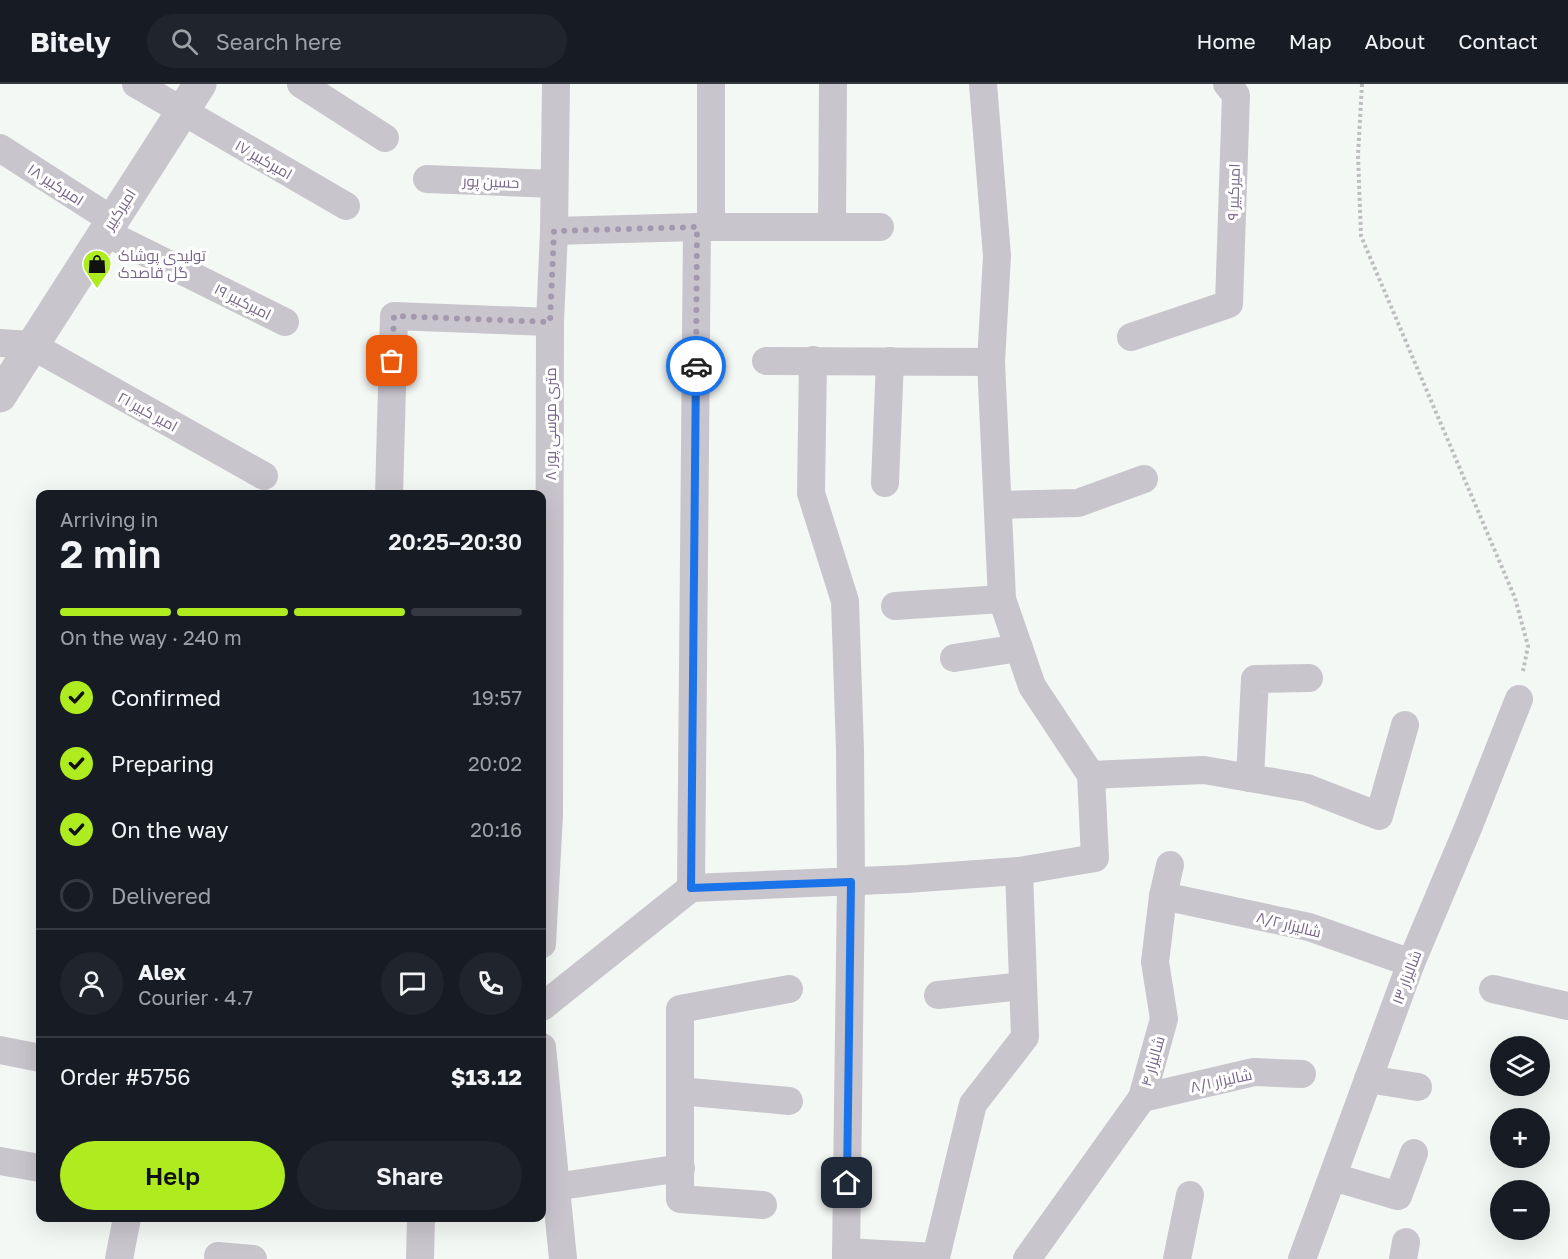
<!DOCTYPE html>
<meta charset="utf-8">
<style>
body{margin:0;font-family:"Golos Text",Cairo,sans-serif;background:#20242c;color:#f1f3f6;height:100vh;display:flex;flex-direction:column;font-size:22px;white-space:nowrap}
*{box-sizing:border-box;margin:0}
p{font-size:20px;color:#9ea1a6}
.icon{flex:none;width:33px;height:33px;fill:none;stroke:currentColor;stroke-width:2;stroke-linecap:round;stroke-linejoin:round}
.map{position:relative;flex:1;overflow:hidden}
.panel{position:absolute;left:36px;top:406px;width:510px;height:732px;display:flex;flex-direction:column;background:#171b24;border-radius:12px;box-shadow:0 6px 24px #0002}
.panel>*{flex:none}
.tools{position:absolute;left:1490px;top:952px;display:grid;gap:12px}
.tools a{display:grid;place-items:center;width:60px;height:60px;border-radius:50%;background:#171b24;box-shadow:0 6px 24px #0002;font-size:30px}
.pin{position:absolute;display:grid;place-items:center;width:51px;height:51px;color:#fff;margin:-26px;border-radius:12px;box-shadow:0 3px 9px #0006}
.courier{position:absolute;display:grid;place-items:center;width:60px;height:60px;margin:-30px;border:4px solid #1a73e8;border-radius:50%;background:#fff;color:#222;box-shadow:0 2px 8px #0007}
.headline em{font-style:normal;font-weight:600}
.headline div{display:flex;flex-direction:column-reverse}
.headline{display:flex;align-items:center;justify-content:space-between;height:102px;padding:0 24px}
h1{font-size:39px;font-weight:600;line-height:45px}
.bar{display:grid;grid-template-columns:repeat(4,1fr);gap:9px 6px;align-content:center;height:72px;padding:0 24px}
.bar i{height:8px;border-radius:4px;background:#363941}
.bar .current{background:#aeec20}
.bar p{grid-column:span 4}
.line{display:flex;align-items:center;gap:15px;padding:0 24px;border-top:2px solid #363941}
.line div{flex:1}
.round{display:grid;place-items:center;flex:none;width:63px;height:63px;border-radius:32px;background:#20242c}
ol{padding:0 24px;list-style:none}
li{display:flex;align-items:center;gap:18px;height:66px}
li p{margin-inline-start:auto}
li .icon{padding:6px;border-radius:50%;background:#aeec20;color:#111;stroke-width:4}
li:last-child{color:#9ea1a6}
li i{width:33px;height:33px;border:3px solid #363941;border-radius:50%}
.primary-button{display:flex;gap:12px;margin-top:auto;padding:12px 24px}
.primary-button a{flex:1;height:69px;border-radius:36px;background:#aeec20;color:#111;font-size:24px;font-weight:600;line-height:69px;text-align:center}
.primary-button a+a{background:#20242c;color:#f1f3f6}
header{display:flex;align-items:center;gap:36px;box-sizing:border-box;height:84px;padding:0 30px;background:#171b24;border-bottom:2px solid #363941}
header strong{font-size:28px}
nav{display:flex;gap:33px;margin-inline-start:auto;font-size:21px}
.search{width:420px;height:54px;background:#20242c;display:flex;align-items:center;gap:15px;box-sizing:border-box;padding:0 21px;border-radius:33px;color:#9ea1a6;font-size:22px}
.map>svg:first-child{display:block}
</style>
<header>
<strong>Bitely</strong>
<div class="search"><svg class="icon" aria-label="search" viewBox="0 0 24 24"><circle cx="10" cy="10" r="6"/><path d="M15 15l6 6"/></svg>Search here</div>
<nav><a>Home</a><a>Map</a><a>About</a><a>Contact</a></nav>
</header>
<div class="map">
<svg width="1568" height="1175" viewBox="0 0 1568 1175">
<rect width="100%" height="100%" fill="#f4f8f5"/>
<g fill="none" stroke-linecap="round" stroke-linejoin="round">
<polyline stroke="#bfbcc2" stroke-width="4" stroke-dasharray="3 3" stroke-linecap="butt" points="1362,0 1358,71 1361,152 1515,514 1528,562 1523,587"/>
<g stroke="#c9c5cc" stroke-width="28">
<polyline points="136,0 346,122"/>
<polyline points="301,0 385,54"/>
<polyline points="711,0 711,143"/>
<polyline points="0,64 112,136"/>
<polyline points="427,95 554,100"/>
<polyline points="832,143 833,0"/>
<polyline points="554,147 697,143 880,143"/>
<polyline points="104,148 285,238"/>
<polyline points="1131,253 1229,220 1236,11 1227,0"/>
<polyline points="0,259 31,261 264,392"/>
<polyline points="813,276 811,409 845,517 850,666 851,798 846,1175"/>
<polyline points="766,277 991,278"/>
<polyline points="885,399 890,277"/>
<polyline points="389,411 394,232 550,238"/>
<polyline points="998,421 1078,419 1144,395"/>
<polyline points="895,522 1002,515"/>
<polyline points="954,574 1019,564"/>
<polyline points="1091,691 1204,686 1307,704 1379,732 1405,641"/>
<polyline points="1250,694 1255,595 1309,594"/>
<polyline points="691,804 697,143"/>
<polyline points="1163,812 1309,843 1411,879"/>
<polyline points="542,860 549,731 550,238 554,147 556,0"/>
<polyline points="1493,905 1568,922"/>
<polyline points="938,911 1023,902"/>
<polyline points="542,923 691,804 907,795 1019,787 1095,774 1091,691 1032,602 1002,515 991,278 997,172 983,0"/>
<polyline points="542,963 563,1175"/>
<polyline points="0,966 40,974"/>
<polyline points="1368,995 1418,1003"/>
<polyline points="680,1007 789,1017"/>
<polyline points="1142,1014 1254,988 1302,990"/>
<polyline points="0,1077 40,1084"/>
<polyline points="1333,1093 1398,1112 1414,1069"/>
<polyline points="555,1103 681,1084"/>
<polyline points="763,1121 680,1115 680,925 789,905"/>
<polyline points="846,1168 936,1173 973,1020 1025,953 1019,787"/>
<polyline points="218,1172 253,1175"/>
<polyline points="119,1175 127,1134"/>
<polyline points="420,1175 421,1134"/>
<polyline points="1027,1175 1142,1014 1164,935 1155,878 1163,812 1170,781"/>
<polyline points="1177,1175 1190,1111"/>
<polyline points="1302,1175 1411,879 1468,744 1519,615"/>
<polyline points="1403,1175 1406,1158"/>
</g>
<polyline stroke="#c9c5cc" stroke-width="33" points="0,312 200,0"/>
</g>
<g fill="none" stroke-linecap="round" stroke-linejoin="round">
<polyline stroke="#a398ae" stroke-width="6" stroke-dasharray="0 10.8" points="392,277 394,232 550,238 554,147 697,143 696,282"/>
<polyline stroke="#1a73e8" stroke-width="8" points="696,282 691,804 851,798 847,1099"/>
</g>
<defs>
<g id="shop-pin" transform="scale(1.5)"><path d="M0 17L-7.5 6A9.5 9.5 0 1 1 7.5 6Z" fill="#aeec20" stroke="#fff"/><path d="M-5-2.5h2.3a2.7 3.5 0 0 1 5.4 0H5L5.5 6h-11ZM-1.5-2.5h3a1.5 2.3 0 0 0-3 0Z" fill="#111"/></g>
</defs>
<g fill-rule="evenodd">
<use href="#shop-pin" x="97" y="180"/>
</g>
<g text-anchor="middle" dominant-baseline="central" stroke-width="6" stroke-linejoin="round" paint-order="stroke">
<g font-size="15" fill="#776587" stroke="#fff">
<text transform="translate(264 75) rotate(30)">امیرکبیر ۱۷</text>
<text transform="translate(491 97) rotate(2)">حسین پور</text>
<text transform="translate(56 100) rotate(33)">امیرکبیر ۱۸</text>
<text transform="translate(1233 108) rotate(-88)">امیرکبیر ۹</text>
<text transform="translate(119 125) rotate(-57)">امیرکبیر</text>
<text transform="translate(243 217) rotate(27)">امیرکبیر ۱۹</text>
<text transform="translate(148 327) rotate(29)">امیر کبیر ۲۱</text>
<text transform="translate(550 340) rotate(-90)">۸ متری موسی پور</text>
<text transform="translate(1289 840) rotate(14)">شالیزار ۸/۲</text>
<text transform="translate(1406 893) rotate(-69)">شالیزار ۱۳</text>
<text transform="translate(1152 977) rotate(-74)">شالیزار ۴</text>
<text transform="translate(1221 996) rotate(-12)">شالیزار ۸/۱</text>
</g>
<g font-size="15" fill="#776587" stroke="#fff" text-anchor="start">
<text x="118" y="171">تولیدی پوشاک<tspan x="118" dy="17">گل قاصدک</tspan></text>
</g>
</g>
</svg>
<div class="tools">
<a><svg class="icon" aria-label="layers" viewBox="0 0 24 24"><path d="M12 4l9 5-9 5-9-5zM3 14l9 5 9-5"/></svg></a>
<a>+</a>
<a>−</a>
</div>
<div class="pin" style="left:392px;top:277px;background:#ea580c"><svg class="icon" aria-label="bag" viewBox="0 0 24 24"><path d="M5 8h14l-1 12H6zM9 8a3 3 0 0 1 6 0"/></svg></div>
<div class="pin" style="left:847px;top:1099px;background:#1f2937"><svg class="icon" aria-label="home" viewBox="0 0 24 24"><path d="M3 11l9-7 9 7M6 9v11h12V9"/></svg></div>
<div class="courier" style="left:696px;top:282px"><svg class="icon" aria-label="car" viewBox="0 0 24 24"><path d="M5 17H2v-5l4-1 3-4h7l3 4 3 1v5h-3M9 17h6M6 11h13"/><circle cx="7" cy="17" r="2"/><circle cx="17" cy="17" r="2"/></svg></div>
<section class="panel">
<div class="headline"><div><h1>2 min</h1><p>Arriving in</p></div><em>20:25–20:30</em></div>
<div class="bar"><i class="current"></i><i class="current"></i><i class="current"></i><i></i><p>On the way · 240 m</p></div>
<ol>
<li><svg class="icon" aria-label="check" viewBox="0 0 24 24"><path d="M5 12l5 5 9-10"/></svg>Confirmed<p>19:57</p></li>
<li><svg class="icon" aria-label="check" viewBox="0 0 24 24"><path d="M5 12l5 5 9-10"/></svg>Preparing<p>20:02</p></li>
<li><svg class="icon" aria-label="check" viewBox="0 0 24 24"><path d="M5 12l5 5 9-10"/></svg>On the way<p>20:16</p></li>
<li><i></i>Delivered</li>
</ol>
<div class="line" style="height:108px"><a class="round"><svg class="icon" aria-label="person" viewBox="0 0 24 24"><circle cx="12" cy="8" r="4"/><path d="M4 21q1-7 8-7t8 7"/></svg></a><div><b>Alex</b><p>Courier · 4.7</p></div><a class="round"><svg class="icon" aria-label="chat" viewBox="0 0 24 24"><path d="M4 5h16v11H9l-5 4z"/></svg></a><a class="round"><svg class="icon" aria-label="phone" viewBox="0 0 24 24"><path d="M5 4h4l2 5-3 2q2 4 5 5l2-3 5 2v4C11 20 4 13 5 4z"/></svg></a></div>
<div class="line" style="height:78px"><div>Order #5756</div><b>$13.12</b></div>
<div class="primary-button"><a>Help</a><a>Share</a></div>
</section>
</div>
